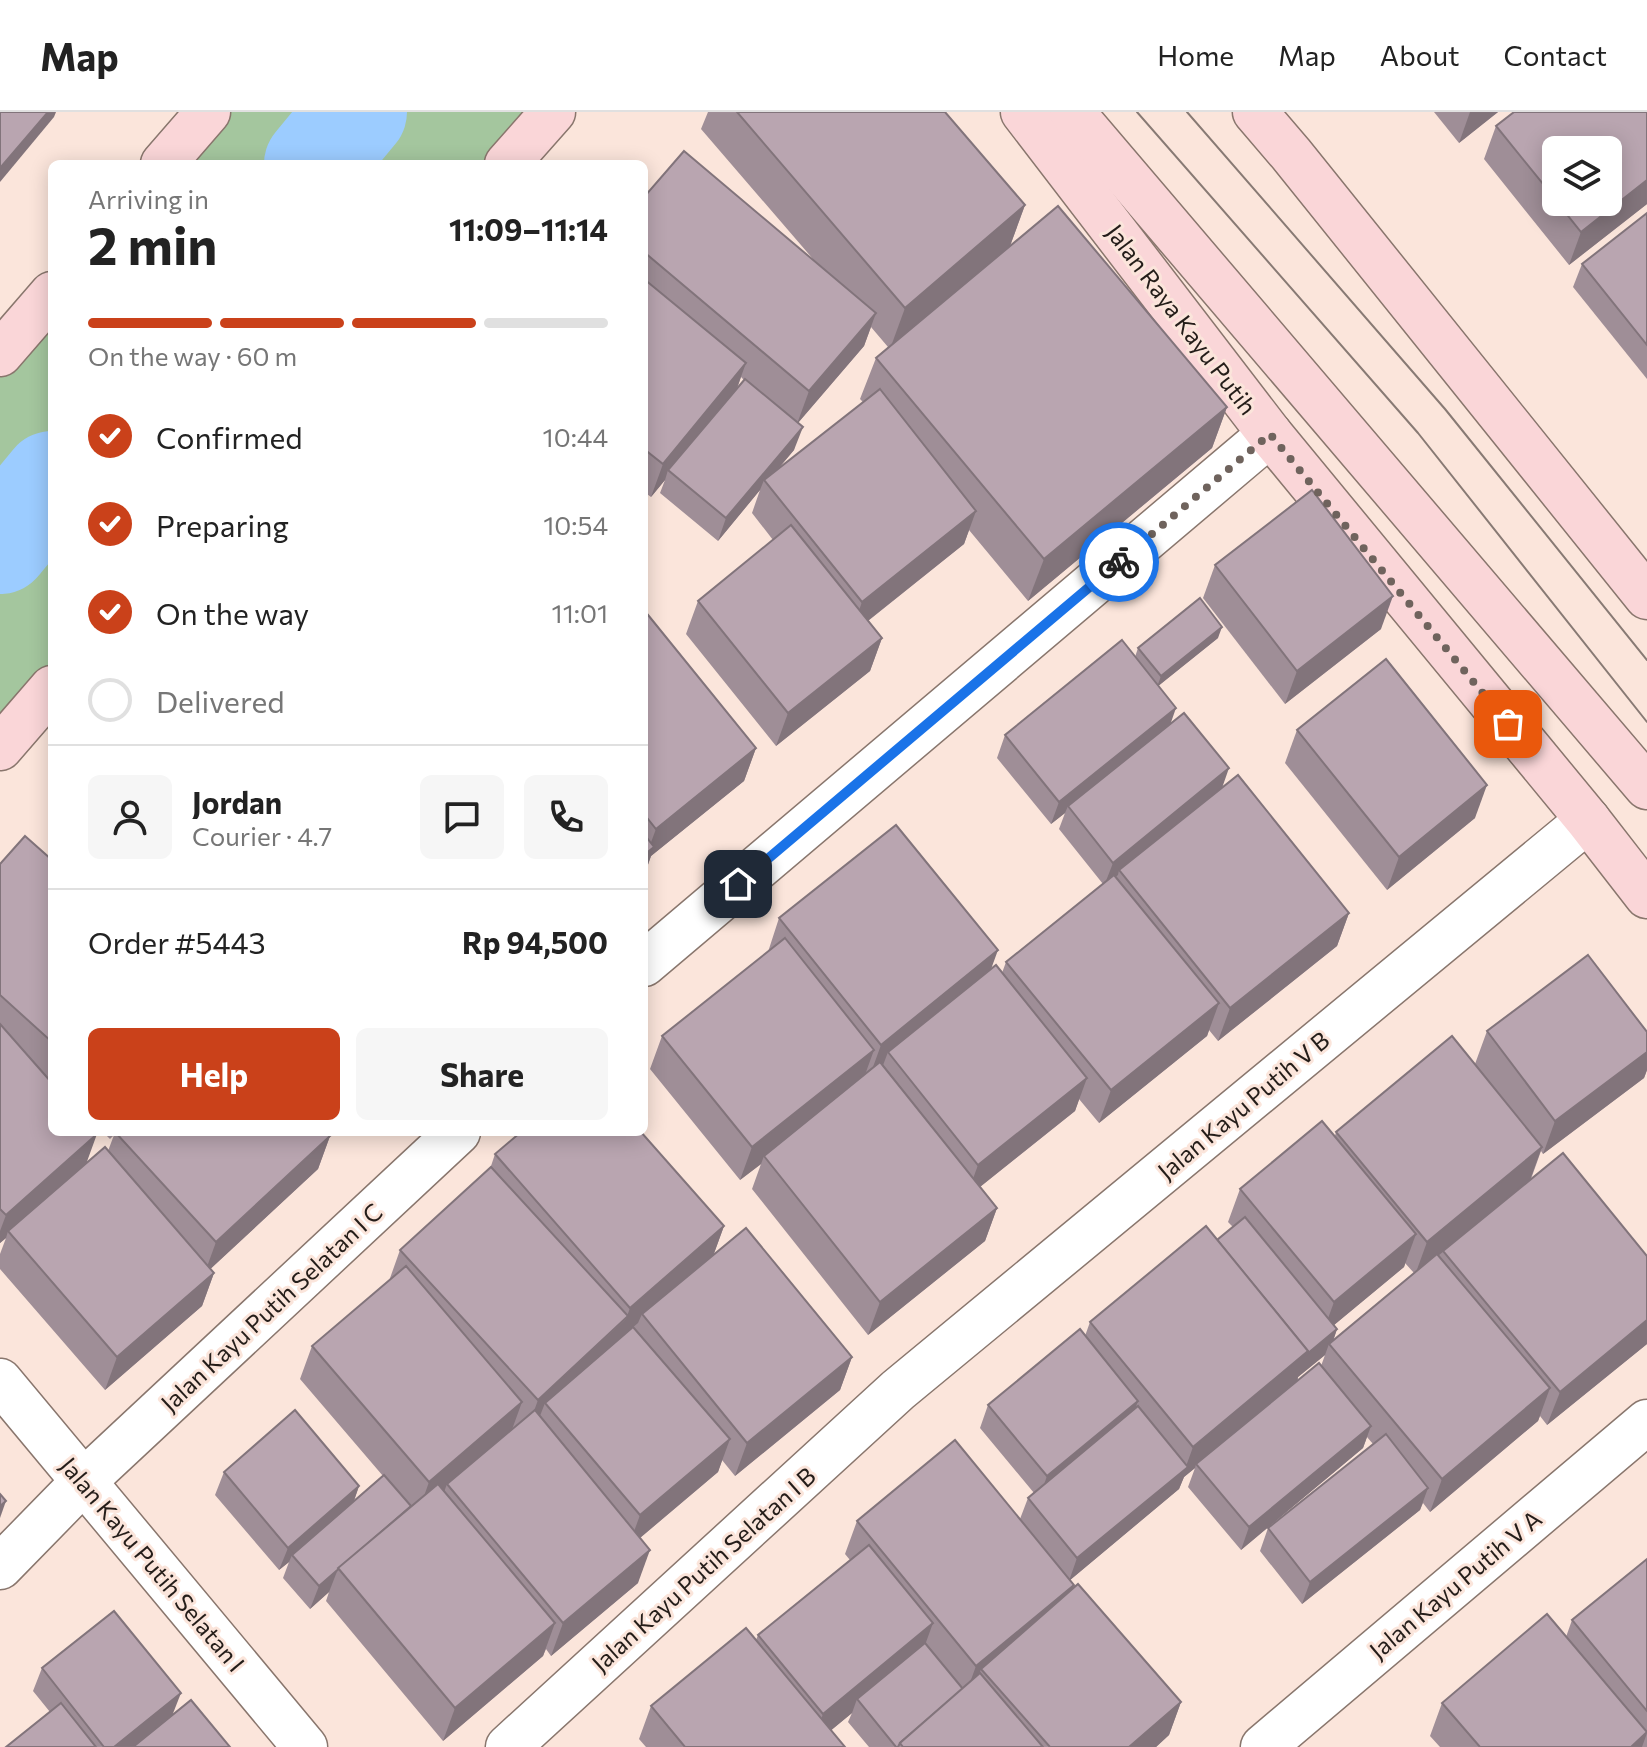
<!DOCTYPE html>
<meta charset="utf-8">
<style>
body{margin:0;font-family:Commissioner,sans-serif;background:#f6f6f6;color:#222;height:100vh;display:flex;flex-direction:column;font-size:30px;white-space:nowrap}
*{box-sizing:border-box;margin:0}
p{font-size:26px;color:#767676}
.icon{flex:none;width:44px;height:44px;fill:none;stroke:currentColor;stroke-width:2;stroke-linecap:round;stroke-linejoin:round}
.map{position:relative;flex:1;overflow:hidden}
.drawer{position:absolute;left:48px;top:48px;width:600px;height:976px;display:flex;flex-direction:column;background:#fff;border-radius:12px;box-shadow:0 4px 20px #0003}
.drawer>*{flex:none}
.fabs{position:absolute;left:1542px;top:24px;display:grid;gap:16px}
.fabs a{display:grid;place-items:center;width:80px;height:80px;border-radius:12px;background:#fff;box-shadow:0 4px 20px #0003;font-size:40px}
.pin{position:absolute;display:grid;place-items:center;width:68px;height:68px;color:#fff;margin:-34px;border-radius:16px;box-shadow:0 4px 12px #0006}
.courier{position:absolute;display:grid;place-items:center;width:80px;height:80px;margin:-40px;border:6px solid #1a73e8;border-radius:50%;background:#fff;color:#222;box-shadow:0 2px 10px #0007}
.summary em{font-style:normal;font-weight:700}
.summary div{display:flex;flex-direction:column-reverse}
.summary{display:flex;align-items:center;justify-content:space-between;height:136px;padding:0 40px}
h1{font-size:52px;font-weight:700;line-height:60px}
.bar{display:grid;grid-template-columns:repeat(4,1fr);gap:12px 8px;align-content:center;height:96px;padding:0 40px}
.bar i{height:10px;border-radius:6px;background:#e0e0e0}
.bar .selected{background:#ca411a}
.bar p{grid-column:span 4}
.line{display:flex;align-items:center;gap:20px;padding:0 40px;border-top:2px solid #e0e0e0}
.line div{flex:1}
.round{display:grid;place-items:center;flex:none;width:84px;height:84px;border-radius:12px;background:#f6f6f6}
ol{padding:0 40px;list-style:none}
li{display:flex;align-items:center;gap:24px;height:88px}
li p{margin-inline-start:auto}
li .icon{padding:8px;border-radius:50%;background:#ca411a;color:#fff;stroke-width:4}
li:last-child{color:#767676}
li i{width:44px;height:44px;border:4px solid #e0e0e0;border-radius:50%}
.action{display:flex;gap:16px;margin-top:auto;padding:16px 40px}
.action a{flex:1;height:92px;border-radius:12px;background:#ca411a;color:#fff;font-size:32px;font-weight:700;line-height:92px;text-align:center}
.action a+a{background:#f6f6f6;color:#222}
header{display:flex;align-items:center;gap:48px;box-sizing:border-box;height:112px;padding:0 40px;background:#fff;border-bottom:2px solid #e0e0e0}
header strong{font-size:38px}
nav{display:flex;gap:44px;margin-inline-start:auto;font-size:28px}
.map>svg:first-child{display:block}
</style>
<header>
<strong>Map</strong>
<nav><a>Home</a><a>Map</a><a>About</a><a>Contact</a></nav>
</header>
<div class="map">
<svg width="1647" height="1635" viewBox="0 0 1647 1635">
<rect width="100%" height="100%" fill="#fbe5db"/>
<g fill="#a4c69e">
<polygon points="208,0 553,0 507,52 163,52"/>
<polygon points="52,182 52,576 0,637 0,432 16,412 0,430 0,242"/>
</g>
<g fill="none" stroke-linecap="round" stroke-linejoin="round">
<g stroke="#9cccff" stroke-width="100">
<polyline points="314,52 357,0"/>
<polyline points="0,432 52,369"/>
</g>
<g stroke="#89766d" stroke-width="47">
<g id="street">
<polyline points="644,852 1270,322"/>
<polyline points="0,1269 305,1635"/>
<polyline points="0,1455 84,1369 458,1020"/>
<polyline points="508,1635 898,1278 1588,708"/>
<polyline points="1263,1635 1647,1310"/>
</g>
</g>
<g stroke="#89766d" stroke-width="47">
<g id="secondary">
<polyline points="1023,0 1270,322 1588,708 1647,784"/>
<polyline points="1072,0 1647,675"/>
<polyline points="1255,0 1291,42 1647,485"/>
<polyline points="163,52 208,0"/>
<polyline points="507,52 553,0"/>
<polyline points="0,242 52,182"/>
<polyline points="0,636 52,576"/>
</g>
</g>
<use href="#street" stroke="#fff" stroke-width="44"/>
<use href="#secondary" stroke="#fad6d8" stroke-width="44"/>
<g stroke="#887a74" stroke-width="2">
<polyline points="1137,0 1418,321 1647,610"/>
<polyline points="1187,0 1445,297 1647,548"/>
</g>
</g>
<g fill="#9f8e97" fill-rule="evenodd">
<path d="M708,0H945L1025,93L1010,134L1227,295L1212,336L1028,489L969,418L964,432L868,509L882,526L870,559L776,634L686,522L698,489L773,428L752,401L760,378L718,429L660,381L665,368L651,385L644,380V85L813,147L701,17ZM871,215L888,235L876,246L860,287L863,290L778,357L794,338L798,311L864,234ZM741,265L744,268L737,277Z"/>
<polygon points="1434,0 1498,0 1459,31"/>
<path d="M1647,0V92L1569,153L1484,47L1496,14ZM1556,38L1608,90H1556Z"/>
<polygon points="1647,101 1647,267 1573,175 1582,152"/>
<polygon points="1215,453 1381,517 1285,592 1203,486"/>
<polygon points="644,498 756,636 744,669 651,744 644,764"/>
<polygon points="1218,526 1158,574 1170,613 1222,675 1349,801 1337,834 1218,929 1209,918 1207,924 1099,1011 1079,987 1075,999 980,1075 997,1096 985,1129 868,1223 752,1077 761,1052 740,1068 650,957 662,924 768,840 779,806 992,856 1002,861 1006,850 1103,772 1059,717 1065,701 1051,712 997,646 1005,623 1135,545 1138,536"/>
<polygon points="1297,618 1475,706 1387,778 1285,651"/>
<polygon points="52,748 52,1020 86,1052 108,1039 114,1023 110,1027 103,1020 332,1020 329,1023 330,1024 318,1057 210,1157 214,1161 202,1194 105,1278 0,1157 0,1142 6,1126 0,1131 0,752"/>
<path d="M1487,919L1647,920V958L1644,966L1543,1042L1541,1039L1531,1067L1647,1144V1232L1547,1313L1540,1304L1538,1309L1430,1400L1423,1391L1420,1398L1302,1492L1260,1439L1268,1416L1373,1332L1367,1325L1363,1336L1241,1438L1188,1375L1195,1356L1184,1365L1179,1377L1070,1468L1074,1473L1073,1476L1181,1590L1169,1623L1156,1635H869L848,1610L852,1601L831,1618L845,1635H646L639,1627L651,1594L756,1528L758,1523L850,1448L845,1442L857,1409L1020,1407L1028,1386L1034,1381L980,1316L988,1293L1085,1224L1090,1210L1217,1128L1233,1115L1228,1110L1240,1077L1335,1024L1336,1020L1475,952ZM1405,1151L1414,1161L1333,1229L1337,1217L1334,1213L1404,1155ZM1325,1243L1321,1254L1298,1268V1265Z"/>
<polygon points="495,1042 724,1114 713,1144 852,1245 840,1278 735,1364 722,1348 718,1360 640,1426 638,1471 551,1544 546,1537 543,1544 443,1629 326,1489 329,1480 310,1497 283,1466 289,1450 279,1458 215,1383 224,1360 359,1374 354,1389 383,1364 300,1267 312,1234 389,1169 400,1138 490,1057"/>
<polygon points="1647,1447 1647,1635 1440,1635 1430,1624 1442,1591 1566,1525 1572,1508"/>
<polygon points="42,1556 173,1603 230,1635 6,1635 50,1600 33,1579"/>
</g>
<g fill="#82747b">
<polygon points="48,0 56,0 54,5 0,70 0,56"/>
<polygon points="1470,0 1498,0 1459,31"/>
<polygon points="1647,68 1647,92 1569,153 1581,120"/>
<polygon points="1025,93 1010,134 890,237 905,196"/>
<polygon points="876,201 864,234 797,312 809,279"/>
<polygon points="746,251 734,284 668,358 665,368 651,385 663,352"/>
<polygon points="1227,295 1212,336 1028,489 1044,447"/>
<polygon points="803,315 794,338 766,371 764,368 760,378 718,429 726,406"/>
<polygon points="976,399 964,432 850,523 862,490"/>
<polygon points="1393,484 1381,517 1285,592 1297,559"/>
<polygon points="1222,515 1218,526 1157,575 1161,564"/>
<polygon points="882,526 870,559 776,634 788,601"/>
<polygon points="1176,596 1168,619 1068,694 1065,701 1051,712 1059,690"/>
<polygon points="756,636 744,669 651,744 644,764 644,743 647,741 656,717"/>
<polygon points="1229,656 1221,679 1119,758 1118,763 1104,774 1113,751"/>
<polygon points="1487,673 1475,706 1387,778 1399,745"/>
<polygon points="1349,801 1337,834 1218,929 1230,896"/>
<polygon points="998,838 986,871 888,940 882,956 869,966 881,933"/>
<polygon points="1219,891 1207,924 1099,1011 1111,978"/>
<polygon points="874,938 862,971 764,1044 761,1052 740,1068 752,1035"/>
<polygon points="1647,940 1647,958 1644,966 1543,1042 1555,1009"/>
<polygon points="1087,966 1075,999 966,1086 978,1053"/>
<polygon points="97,1022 85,1055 8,1119 6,1126 0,1131 0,1119 6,1103"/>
<polygon points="330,1024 318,1057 204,1163 216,1130"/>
<polygon points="1542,1035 1530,1068 1415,1163 1427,1130"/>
<polygon points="997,1096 985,1129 868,1223 880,1190"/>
<polygon points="724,1114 712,1147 642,1202 638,1211 545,1291 538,1309 526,1321 538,1288 626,1207 630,1196"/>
<polygon points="1416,1122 1404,1155 1322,1223 1334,1190"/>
<polygon points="214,1161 202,1194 105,1278 117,1245"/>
<polygon points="1647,1208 1647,1232 1547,1313 1560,1280"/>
<polygon points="1337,1217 1331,1235 1329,1232 1325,1243 1298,1265 1296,1272 1196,1352 1195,1356 1184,1365 1179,1377 1069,1469 1077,1446 1185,1357 1193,1335 1308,1239"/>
<polygon points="852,1245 840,1278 735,1364 747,1331"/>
<polygon points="1550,1276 1538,1309 1430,1400 1442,1367"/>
<polygon points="1138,1289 1130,1312 1039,1387 1047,1364"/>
<polygon points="522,1290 510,1323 447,1372 444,1380 417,1404 429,1370"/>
<polygon points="1371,1314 1363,1336 1241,1438 1249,1415"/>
<polygon points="730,1327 718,1360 628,1436 640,1403"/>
<polygon points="359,1374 351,1397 292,1443 289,1450 279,1458 288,1436"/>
<polygon points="1428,1376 1420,1398 1302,1492 1310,1470"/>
<polygon points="6,1389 0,1406 0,1394"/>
<polygon points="650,1438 638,1471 551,1544 563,1511"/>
<polygon points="338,1457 329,1480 310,1497 319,1474"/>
<polygon points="1074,1473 1062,1506 981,1557 973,1580 964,1587 976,1554"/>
<polygon points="555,1511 543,1544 443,1629 455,1596"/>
<polygon points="933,1511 921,1544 857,1587 852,1601 811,1635 823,1602"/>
<polygon points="181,1581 172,1604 134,1635 114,1635"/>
<polygon points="1181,1590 1169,1623 1156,1635 1129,1635"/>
<polygon points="1647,1621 1642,1635 1631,1635"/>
</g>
<g fill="#b9a5b0" stroke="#82747b" stroke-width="2">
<polygon points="0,0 48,0 0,56"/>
<polygon points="737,0 945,0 1025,93 905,196"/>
<polygon points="1514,0 1647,0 1647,68 1581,120 1557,90 1608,90 1608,38 1556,38 1556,88 1496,14"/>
<polygon points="684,39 876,201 809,279 644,140 644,85"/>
<polygon points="1058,94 1227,295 1044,447 876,246"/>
<polygon points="1647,101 1647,233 1582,152"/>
<polygon points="644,167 746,251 663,352 644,337"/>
<polygon points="745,267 803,315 726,406 668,358"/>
<polygon points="880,277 976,399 862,490 764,368"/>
<polygon points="1312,378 1393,484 1297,559 1215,453"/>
<polygon points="791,413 882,526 788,601 698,489"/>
<polygon points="1200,486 1222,515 1161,564 1138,536"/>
<polygon points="644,498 756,636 656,717 644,702"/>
<polygon points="1122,528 1176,596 1059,690 1005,623"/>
<polygon points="1386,547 1487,673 1399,745 1297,618"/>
<polygon points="1184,601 1229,656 1113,751 1068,694"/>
<polygon points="1238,663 1349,801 1230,896 1119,758"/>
<polygon points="896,713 998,838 881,933 779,806"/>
<polygon points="644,722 654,735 644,743"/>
<polygon points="25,724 52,748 52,930 0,883 0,752"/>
<polygon points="1114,763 1219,891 1111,978 1006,850"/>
<polygon points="785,826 874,938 752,1035 662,924"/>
<polygon points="1588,843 1647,920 1647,940 1555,1009 1487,919"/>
<polygon points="996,853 1087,966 978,1053 888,940"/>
<polygon points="0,912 52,971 52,1020 95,1020 97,1022 6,1103 0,1097"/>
<polygon points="1452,924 1542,1035 1427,1130 1336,1020"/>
<polygon points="880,950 997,1096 880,1190 764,1044"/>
<polygon points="1322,1009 1416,1122 1334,1190 1240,1077"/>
<polygon points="115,1020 326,1020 330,1024 216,1130"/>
<polygon points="521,1020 641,1020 724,1114 630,1196 495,1042"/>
<polygon points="105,1035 214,1161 117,1245 8,1119"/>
<polygon points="1563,1041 1647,1144 1647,1208 1560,1280 1443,1139"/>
<polygon points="491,1055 628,1204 538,1288 400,1138"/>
<polygon points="1245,1105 1337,1217 1307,1242 1308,1239 1217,1128"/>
<polygon points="1206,1114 1308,1239 1193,1335 1090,1210"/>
<polygon points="746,1116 852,1245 747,1331 642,1202"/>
<polygon points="1437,1142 1550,1276 1442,1367 1329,1232"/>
<polygon points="406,1154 522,1290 429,1370 312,1234"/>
<polygon points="633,1215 730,1327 640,1403 545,1291"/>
<polygon points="1080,1217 1138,1289 1047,1364 988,1293"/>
<polygon points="1319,1251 1371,1314 1249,1415 1196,1352"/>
<polygon points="1138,1294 1188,1355 1077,1446 1028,1386"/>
<polygon points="295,1298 359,1374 288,1436 224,1360"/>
<polygon points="535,1298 650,1438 563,1511 447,1372"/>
<polygon points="1386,1322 1428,1376 1310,1470 1268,1416"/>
<polygon points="955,1328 1074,1473 976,1554 857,1409"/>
<polygon points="384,1363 411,1394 319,1474 292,1443"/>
<polygon points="438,1372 555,1511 455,1596 338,1456"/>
<polygon points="0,1382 6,1389 0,1394"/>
<polygon points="869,1433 933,1511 823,1602 758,1523"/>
<polygon points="1647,1447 1647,1599 1572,1508"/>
<polygon points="1078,1472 1181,1590 1129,1635 1050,1635 981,1557"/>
<polygon points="114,1499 181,1581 114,1635 104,1635 42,1556"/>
<polygon points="1547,1502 1647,1620 1631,1635 1480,1635 1442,1591"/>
<polygon points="746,1516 845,1635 685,1635 651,1594"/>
<polygon points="925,1531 963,1577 900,1631 898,1635 896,1635 857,1587"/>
<polygon points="980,1561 1043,1635 903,1635 900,1631"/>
<polygon points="191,1588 230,1635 133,1635"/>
<polygon points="61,1591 96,1635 6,1635"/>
</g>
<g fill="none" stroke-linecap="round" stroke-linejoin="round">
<polyline stroke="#6f635d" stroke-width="8" stroke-dasharray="0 14.4" points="1119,450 1270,322 1508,612"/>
<polyline stroke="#1a73e8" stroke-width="10" points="738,772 1119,450"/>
</g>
<g text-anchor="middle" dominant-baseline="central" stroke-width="6" stroke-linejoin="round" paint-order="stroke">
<g font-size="24" fill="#241d19" stroke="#fbe5db">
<text transform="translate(1182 207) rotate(53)">Jalan Raya Kayu Putih</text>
<text transform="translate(1243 993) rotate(-40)">Jalan Kayu Putih V B</text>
<text transform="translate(271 1195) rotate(-43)">Jalan Kayu Putih Selatan I C</text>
<text transform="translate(153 1452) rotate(50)">Jalan Kayu Putih Selatan I</text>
<text transform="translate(703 1457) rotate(-42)">Jalan Kayu Putih Selatan I B</text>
<text transform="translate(1455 1472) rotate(-40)">Jalan Kayu Putih V A</text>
</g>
</g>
</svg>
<div class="fabs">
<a><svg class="icon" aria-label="layers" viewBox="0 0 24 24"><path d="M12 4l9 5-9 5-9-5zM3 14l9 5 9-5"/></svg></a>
</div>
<div class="pin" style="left:1508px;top:612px;background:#ea580c"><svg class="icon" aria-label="bag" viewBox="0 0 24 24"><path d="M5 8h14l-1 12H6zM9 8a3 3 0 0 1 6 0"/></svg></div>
<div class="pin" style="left:738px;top:772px;background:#1f2937"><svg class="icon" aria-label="home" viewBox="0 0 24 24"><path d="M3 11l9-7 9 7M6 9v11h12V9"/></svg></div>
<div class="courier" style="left:1119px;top:450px"><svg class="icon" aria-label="bike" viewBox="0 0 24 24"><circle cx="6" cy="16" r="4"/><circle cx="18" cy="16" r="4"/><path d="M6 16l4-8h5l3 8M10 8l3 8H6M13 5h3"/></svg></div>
<section class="drawer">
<div class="summary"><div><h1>2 min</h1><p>Arriving in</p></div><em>11:09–11:14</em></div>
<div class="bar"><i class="selected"></i><i class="selected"></i><i class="selected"></i><i></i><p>On the way · 60 m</p></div>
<ol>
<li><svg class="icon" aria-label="check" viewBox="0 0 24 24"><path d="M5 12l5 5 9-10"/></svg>Confirmed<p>10:44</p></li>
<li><svg class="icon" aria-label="check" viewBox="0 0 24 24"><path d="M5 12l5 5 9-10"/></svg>Preparing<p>10:54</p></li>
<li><svg class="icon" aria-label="check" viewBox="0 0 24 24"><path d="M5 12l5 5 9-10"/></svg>On the way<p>11:01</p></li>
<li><i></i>Delivered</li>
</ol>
<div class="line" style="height:144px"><a class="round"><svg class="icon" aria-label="person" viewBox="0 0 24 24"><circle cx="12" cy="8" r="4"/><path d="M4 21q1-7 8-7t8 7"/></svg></a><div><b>Jordan</b><p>Courier · 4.7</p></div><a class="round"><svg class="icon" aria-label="chat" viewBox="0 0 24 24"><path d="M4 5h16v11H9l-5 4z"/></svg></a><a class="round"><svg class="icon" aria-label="phone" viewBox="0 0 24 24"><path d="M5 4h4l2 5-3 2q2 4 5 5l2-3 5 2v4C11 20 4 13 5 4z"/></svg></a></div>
<div class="line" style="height:104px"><div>Order #5443</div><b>Rp 94,500</b></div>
<div class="action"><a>Help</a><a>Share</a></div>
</section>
</div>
